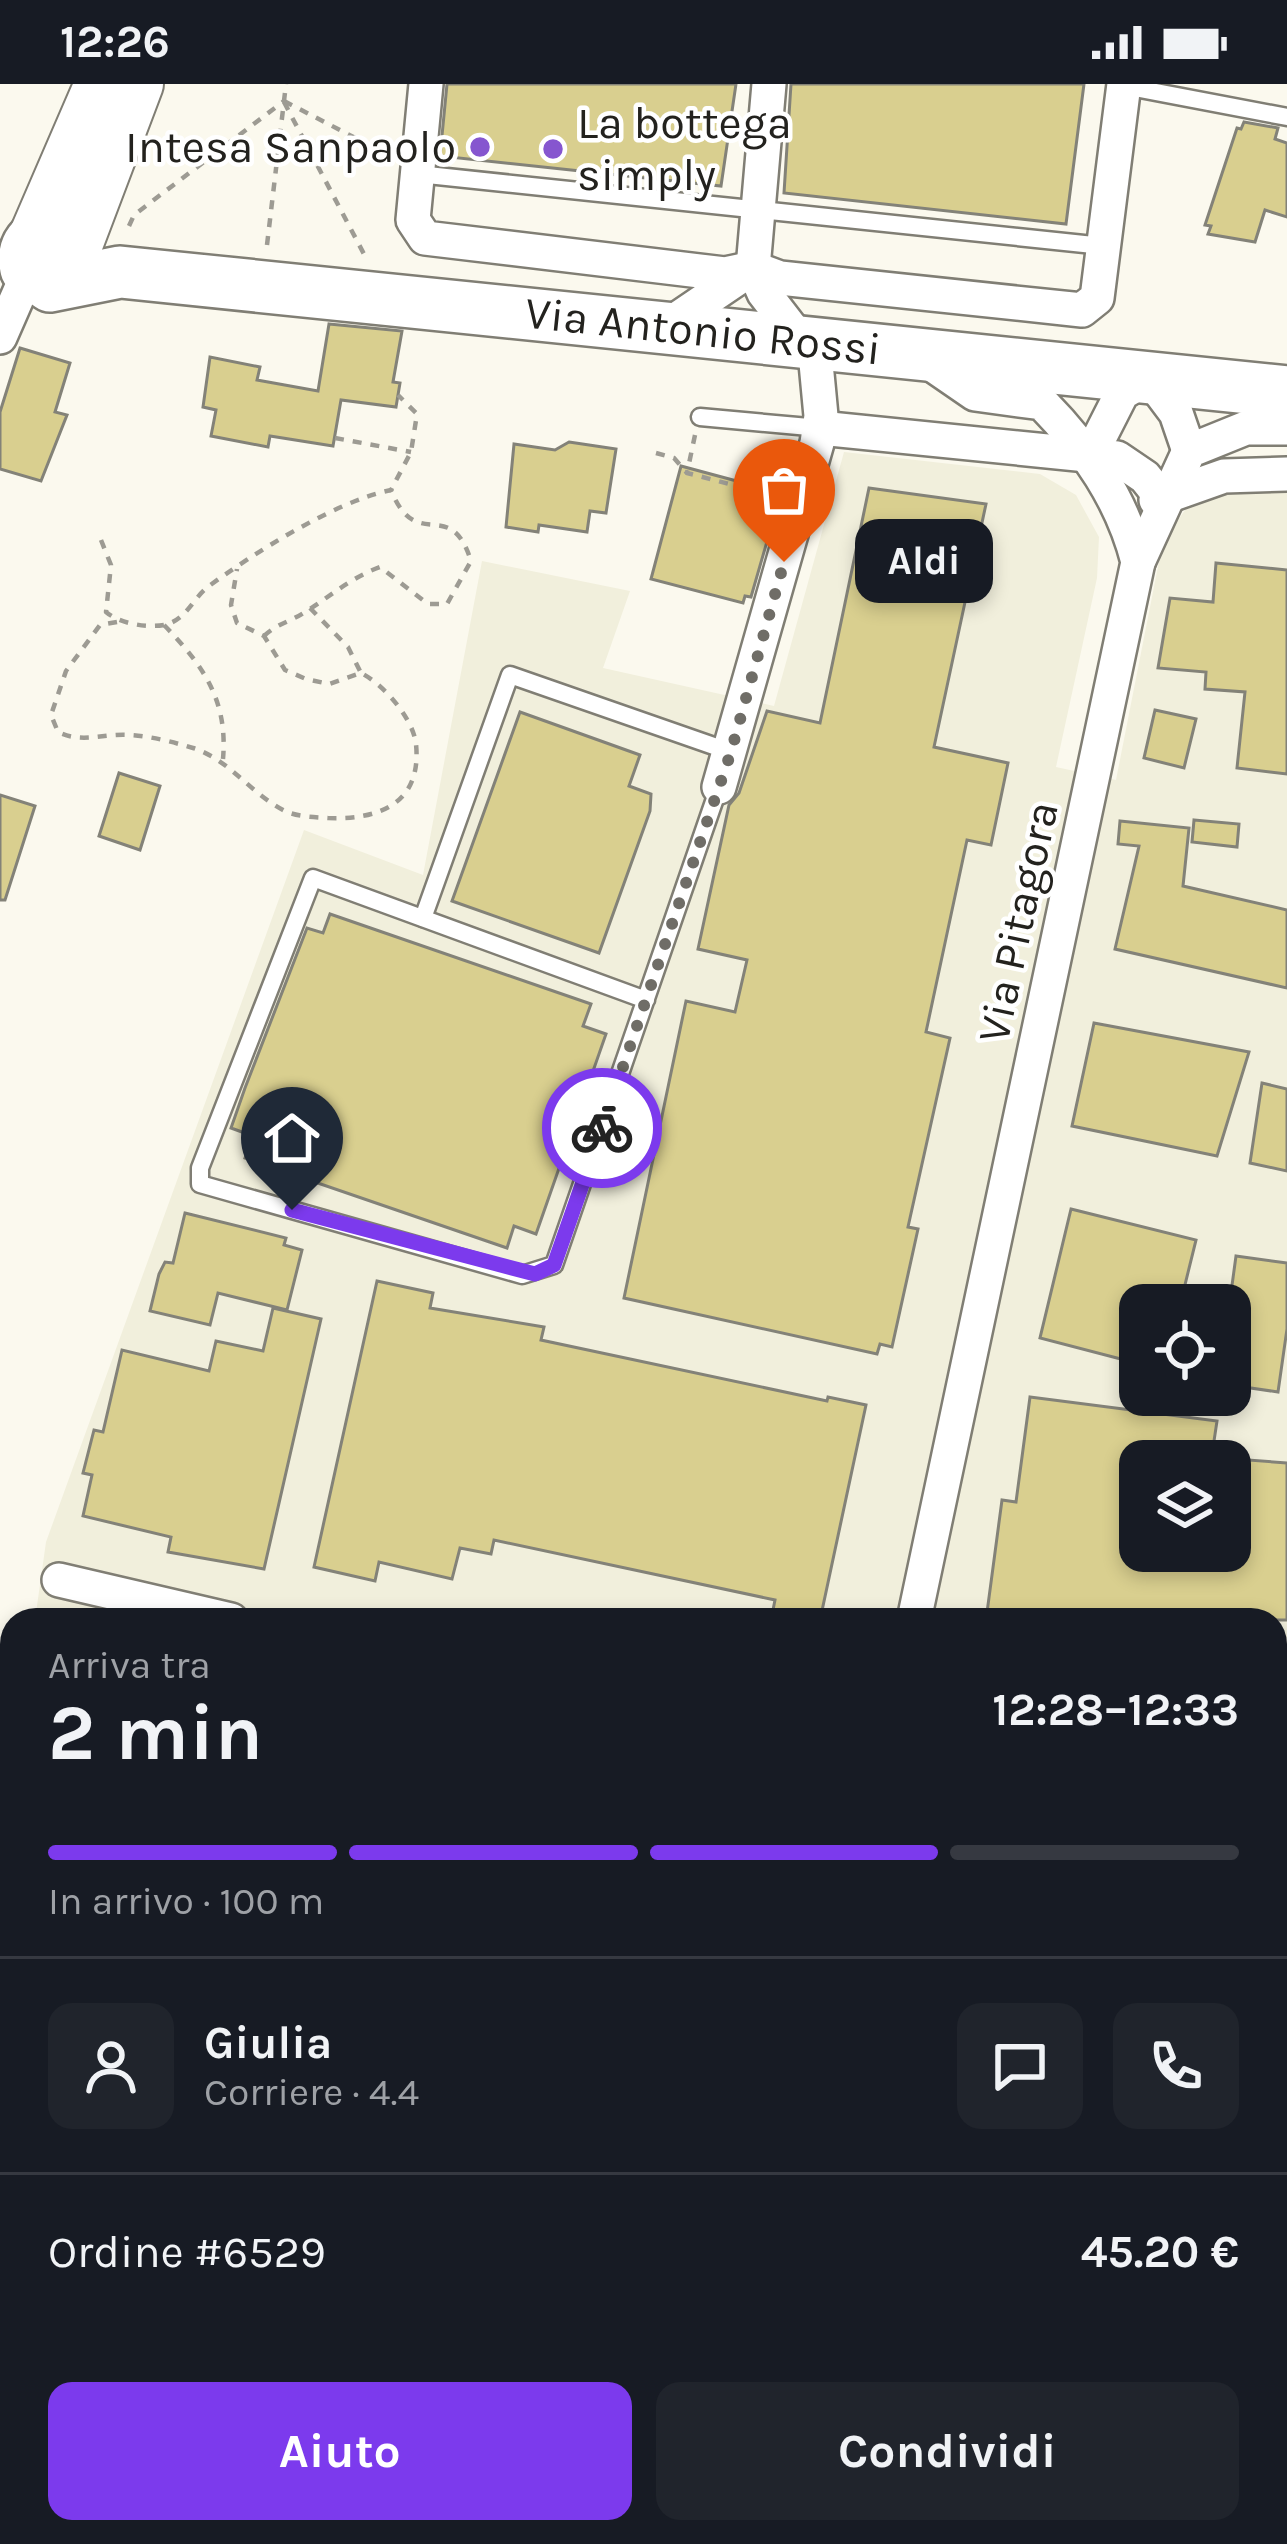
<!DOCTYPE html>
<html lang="it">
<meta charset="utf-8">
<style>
body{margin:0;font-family:Karla,sans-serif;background:#20242c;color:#f1f3f6;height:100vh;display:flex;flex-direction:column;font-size:45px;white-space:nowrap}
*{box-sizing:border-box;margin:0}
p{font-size:39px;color:#9ea1a6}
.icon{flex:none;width:66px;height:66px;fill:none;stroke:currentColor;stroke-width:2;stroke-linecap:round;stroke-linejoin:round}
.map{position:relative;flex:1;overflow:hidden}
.panel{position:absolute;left:0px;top:1524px;width:1287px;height:936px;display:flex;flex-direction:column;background:#171b24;border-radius:36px 36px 0 0;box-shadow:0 6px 18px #0003}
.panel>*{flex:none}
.tools{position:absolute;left:1119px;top:1200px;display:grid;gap:24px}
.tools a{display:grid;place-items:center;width:132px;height:132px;border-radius:24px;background:#171b24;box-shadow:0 6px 18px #0003;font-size:60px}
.pin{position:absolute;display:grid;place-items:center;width:102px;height:102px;color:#fff;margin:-123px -51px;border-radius:50% 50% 50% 0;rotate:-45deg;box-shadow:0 0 12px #0007}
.pin .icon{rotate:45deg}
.courier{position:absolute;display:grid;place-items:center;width:120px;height:120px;margin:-60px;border:9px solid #7c3aed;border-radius:50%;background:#fff;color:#222;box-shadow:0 3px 15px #0007}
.bubble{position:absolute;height:84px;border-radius:24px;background:#171b24;box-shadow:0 6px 18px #0003;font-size:39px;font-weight:700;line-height:84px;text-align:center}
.headline em{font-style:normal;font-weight:700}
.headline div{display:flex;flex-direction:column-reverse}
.headline{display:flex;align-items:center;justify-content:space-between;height:204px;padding:0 48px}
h1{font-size:78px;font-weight:700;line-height:90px}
.bar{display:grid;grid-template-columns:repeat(4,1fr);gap:18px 12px;align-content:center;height:144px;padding:0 48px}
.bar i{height:15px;border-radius:9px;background:#363941}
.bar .on{background:#7c3aed}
.bar p{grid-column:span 4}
.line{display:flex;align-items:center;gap:30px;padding:0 48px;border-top:3px solid #363941}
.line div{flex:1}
.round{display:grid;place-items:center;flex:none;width:126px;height:126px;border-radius:24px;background:#20242c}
.action{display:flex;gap:24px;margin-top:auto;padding:24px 48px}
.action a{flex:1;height:138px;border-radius:24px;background:#7c3aed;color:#fff;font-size:48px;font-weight:700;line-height:138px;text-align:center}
.action a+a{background:#20242c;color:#f1f3f6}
.status{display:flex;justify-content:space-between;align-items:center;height:84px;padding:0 60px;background:#171b24;direction:ltr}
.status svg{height:33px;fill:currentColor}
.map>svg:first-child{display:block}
</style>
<div class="status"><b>12:26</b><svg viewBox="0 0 49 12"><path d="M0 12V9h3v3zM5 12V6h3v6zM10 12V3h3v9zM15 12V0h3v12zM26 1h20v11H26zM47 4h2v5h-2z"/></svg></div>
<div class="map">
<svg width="1287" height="2460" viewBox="0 0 1287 2460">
<rect width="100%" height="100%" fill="#fbf9ee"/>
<g fill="#f1efdc" fill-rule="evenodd">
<path d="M844,368L1040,390L1076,411L1099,453L1097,494L1056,683L1116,696L1163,457L1193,415L1258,400L1287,404V2460H816L805,2448H1275V1536H35L46,1458L304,746L423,791L482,477L630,507L603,584L774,622ZM1140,1221H1230V1311H1140ZM1140,1377H1230V1467H1140Z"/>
<polygon points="12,1706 12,2171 0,2174 0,1796"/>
</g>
<g fill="#d9cf8f" stroke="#838278" stroke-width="3">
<polygon points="447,0 736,0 721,102 440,72"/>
<polygon points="791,0 1084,0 1066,140 784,109"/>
<polygon points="1244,38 1278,44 1275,55 1287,59 1287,133 1265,126 1255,158 1208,150 1211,142 1205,141 1237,44 1241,45"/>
<polygon points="329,240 402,247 393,298 400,299 396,323 341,316 333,362 270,352 268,363 211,352 216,326 203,323 210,273 260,283 257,296 318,307"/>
<polygon points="20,264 70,279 55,328 67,331 41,397 0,385 0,328"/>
<polygon points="569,358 616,365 606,429 590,427 587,448 539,441 538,448 506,443 514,360 555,366"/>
<polygon points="681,382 781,409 751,513 745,512 743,519 651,495"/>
<polygon points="869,404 986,420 934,663 1008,679 991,761 967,756 926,948 950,954 908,1143 918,1145 892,1263 880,1260 877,1270 624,1214 686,917 735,928 747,876 698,865 729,721 739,709 767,627 820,639"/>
<polygon points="1216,479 1287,486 1287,690 1237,684 1245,608 1205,605 1206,588 1158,584 1170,514 1213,518"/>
<polygon points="1155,626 1196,635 1184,684 1144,674"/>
<polygon points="520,628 640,671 629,702 651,710 650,727 599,869 452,817"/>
<polygon points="119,689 160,702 140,766 99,752"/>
<polygon points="0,711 35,722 5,816 0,816"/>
<polygon points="1194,736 1239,740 1237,763 1192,758"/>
<polygon points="1120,737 1189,744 1183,802 1287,826 1287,904 1115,865 1139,762 1118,760"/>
<polygon points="330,830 591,920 583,942 606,950 536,1150 514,1142 507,1164 245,1074 253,1052 231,1044 245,1004 307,844 323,849"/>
<polygon points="1094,939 1249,968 1217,1072 1072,1042"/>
<polygon points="1262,999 1287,1005 1287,1087 1250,1079"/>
<polygon points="1071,1125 1196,1156 1180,1221 1140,1221 1140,1280 1040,1254"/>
<polygon points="185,1129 286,1154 284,1161 302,1166 287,1226 218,1209 210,1241 150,1227 159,1190 165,1178 173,1179"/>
<polygon points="1236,1172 1287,1179 1287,1245 1278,1308 1230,1301 1230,1216"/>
<polygon points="377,1197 433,1209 430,1224 544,1243 541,1256 827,1317 828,1313 866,1321 820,1536 771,1536 775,1516 494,1456 491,1470 460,1464 452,1495 379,1478 375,1497 314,1483"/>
<polygon points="273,1224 321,1235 264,1485 168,1468 171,1453 83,1432 92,1391 83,1389 94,1346 103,1348 122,1266 209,1287 216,1257 263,1267"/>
<polygon points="1030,1313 1217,1337 1211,1377 1140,1377 1140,1467 1241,1467 1249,1376 1287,1379 1287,1536 986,1536 1002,1416 1016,1418"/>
</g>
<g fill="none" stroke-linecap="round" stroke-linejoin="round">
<g stroke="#807e74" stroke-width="21">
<g id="lane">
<polyline points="1124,2 1287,33"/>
<polyline points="418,90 1103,162"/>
<polyline points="700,333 820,344"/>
<polyline points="423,834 510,591 731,668"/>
<polyline points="646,916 313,794 200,1084 200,1100 522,1191 554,1181 719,703"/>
<polyline points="0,1976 12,1975"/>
</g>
</g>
<g stroke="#807e74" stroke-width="38">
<g id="street">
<polyline points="426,0 413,136 425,154 725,190 753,184 780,194 1082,226 1097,214 1124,0"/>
<polyline points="769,0 753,184 764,209 801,257"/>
<polyline points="667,242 751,185"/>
<polyline points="0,253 28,189"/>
<polyline points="820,344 1117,374 1145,393 1164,417"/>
<polyline points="1090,372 1122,309 1149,293 1176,329 1189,367"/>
<polyline points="1156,416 1224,392 1287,390"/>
<polyline points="1138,478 1189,367 1246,344 1287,344"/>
<polyline points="719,703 817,359 821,332 814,258"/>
<polyline points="59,1496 231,1536"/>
<path d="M914,1536L1138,478C1122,415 1087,365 1042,319L975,310L927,277"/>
<polyline points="1275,1702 1287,1703"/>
<polyline points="1275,2131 1287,2128"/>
<polyline points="1020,2448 1028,2460"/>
</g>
</g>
<g stroke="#807e74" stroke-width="52">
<g id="secondary">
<polyline points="32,155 99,0"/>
<polyline points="77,164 139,0"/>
</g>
</g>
<g stroke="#807e74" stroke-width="56">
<path id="primary" d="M69,196L79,179L72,156L55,147C32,148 21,163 26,185L50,202L120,188L1287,308"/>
</g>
<g stroke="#9d9b93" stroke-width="4.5" stroke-dasharray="9 9" stroke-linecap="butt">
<polyline points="284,17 363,58 387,79"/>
<polyline points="284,18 365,172"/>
<polyline points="129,142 134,131 284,17"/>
<polyline points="267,161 286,0"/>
<polyline points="695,351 687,389 772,411"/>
<polyline points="335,354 411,368"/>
<polyline points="764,363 756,392 773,397"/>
<polyline points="656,369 674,374 687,389"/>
<path d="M101,456L111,481L106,528C120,540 150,545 168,540C188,533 193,514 209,502C254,469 336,417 391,406L411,368L417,330L398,311"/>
<polyline points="310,524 348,563 361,589"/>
<path d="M117,538L100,541L66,587L51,631L58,648C83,660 103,649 130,651C150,652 173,658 193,664C230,676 249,708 283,726C296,733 314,733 328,734C380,736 422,719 416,660C413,634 383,600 361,589L329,600L306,595L285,586L264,552L237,539L231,521L237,485"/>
<path d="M164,541C204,582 228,617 223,675"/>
<path d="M264,552C278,539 290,538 305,528C331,512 350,494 380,483L428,520H447L471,477C450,410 417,471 391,406"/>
</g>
<use href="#lane" stroke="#fff" stroke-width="16"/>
<use href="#street" stroke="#fff" stroke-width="33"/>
<use href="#secondary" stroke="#fff" stroke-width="48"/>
<use href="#primary" stroke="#fff" stroke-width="51"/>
</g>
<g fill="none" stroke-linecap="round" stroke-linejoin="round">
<polyline stroke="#6f6d67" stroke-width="12" stroke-dasharray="0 21.6" points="602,1044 731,668 784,478"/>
<polyline stroke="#7c3aed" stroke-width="15" points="292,1126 535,1190 554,1181 602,1044"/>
</g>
<g fill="#8656cf" stroke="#fff" stroke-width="4.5">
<circle cx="480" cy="63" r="12"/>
<circle cx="553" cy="65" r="12"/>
</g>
<g text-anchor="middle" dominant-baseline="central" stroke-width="9" stroke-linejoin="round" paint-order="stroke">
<g font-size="45" fill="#23221e" stroke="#fff" text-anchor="start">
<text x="577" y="39">La bottega<tspan x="577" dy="52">simply</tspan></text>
<text x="456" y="63" text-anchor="end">Intesa Sanpaolo</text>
</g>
<g font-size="45" fill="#23221e" stroke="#fff">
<text transform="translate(703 247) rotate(6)">Via Antonio Rossi</text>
<text transform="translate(1018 838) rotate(-78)">Via Pitagora</text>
</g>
</g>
</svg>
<div class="tools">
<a><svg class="icon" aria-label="locate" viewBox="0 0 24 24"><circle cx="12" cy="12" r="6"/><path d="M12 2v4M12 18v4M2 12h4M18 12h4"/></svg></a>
<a><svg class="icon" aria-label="layers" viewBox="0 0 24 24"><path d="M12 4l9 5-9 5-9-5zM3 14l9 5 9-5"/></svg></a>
</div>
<div class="pin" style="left:784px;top:478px;background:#ea580c"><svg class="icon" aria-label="bag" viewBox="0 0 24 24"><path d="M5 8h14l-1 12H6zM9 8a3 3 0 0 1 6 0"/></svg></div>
<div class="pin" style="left:292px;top:1126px;background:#1f2937"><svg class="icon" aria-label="home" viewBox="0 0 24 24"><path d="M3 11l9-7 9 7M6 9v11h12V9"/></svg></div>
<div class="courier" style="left:602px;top:1044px"><svg class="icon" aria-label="bike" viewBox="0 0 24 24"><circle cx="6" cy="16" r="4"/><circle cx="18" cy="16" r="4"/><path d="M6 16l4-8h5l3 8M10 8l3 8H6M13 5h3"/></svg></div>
<div class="bubble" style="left:855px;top:435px;width:138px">Aldi</div>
<section class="panel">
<div class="headline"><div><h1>2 min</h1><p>Arriva tra</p></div><em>12:28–12:33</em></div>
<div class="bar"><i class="on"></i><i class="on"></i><i class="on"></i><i></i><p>In arrivo · 100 m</p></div>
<div class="line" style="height:216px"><a class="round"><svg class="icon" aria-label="person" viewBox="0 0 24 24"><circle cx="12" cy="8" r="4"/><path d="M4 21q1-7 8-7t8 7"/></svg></a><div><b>Giulia</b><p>Corriere · 4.4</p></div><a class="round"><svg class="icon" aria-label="chat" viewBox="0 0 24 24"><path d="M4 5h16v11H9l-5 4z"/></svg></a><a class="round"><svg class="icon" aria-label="phone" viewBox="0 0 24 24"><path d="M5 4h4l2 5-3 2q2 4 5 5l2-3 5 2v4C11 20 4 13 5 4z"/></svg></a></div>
<div class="line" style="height:156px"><div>Ordine #6529</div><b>45.20 €</b></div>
<div class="action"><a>Aiuto</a><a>Condividi</a></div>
</section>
</div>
